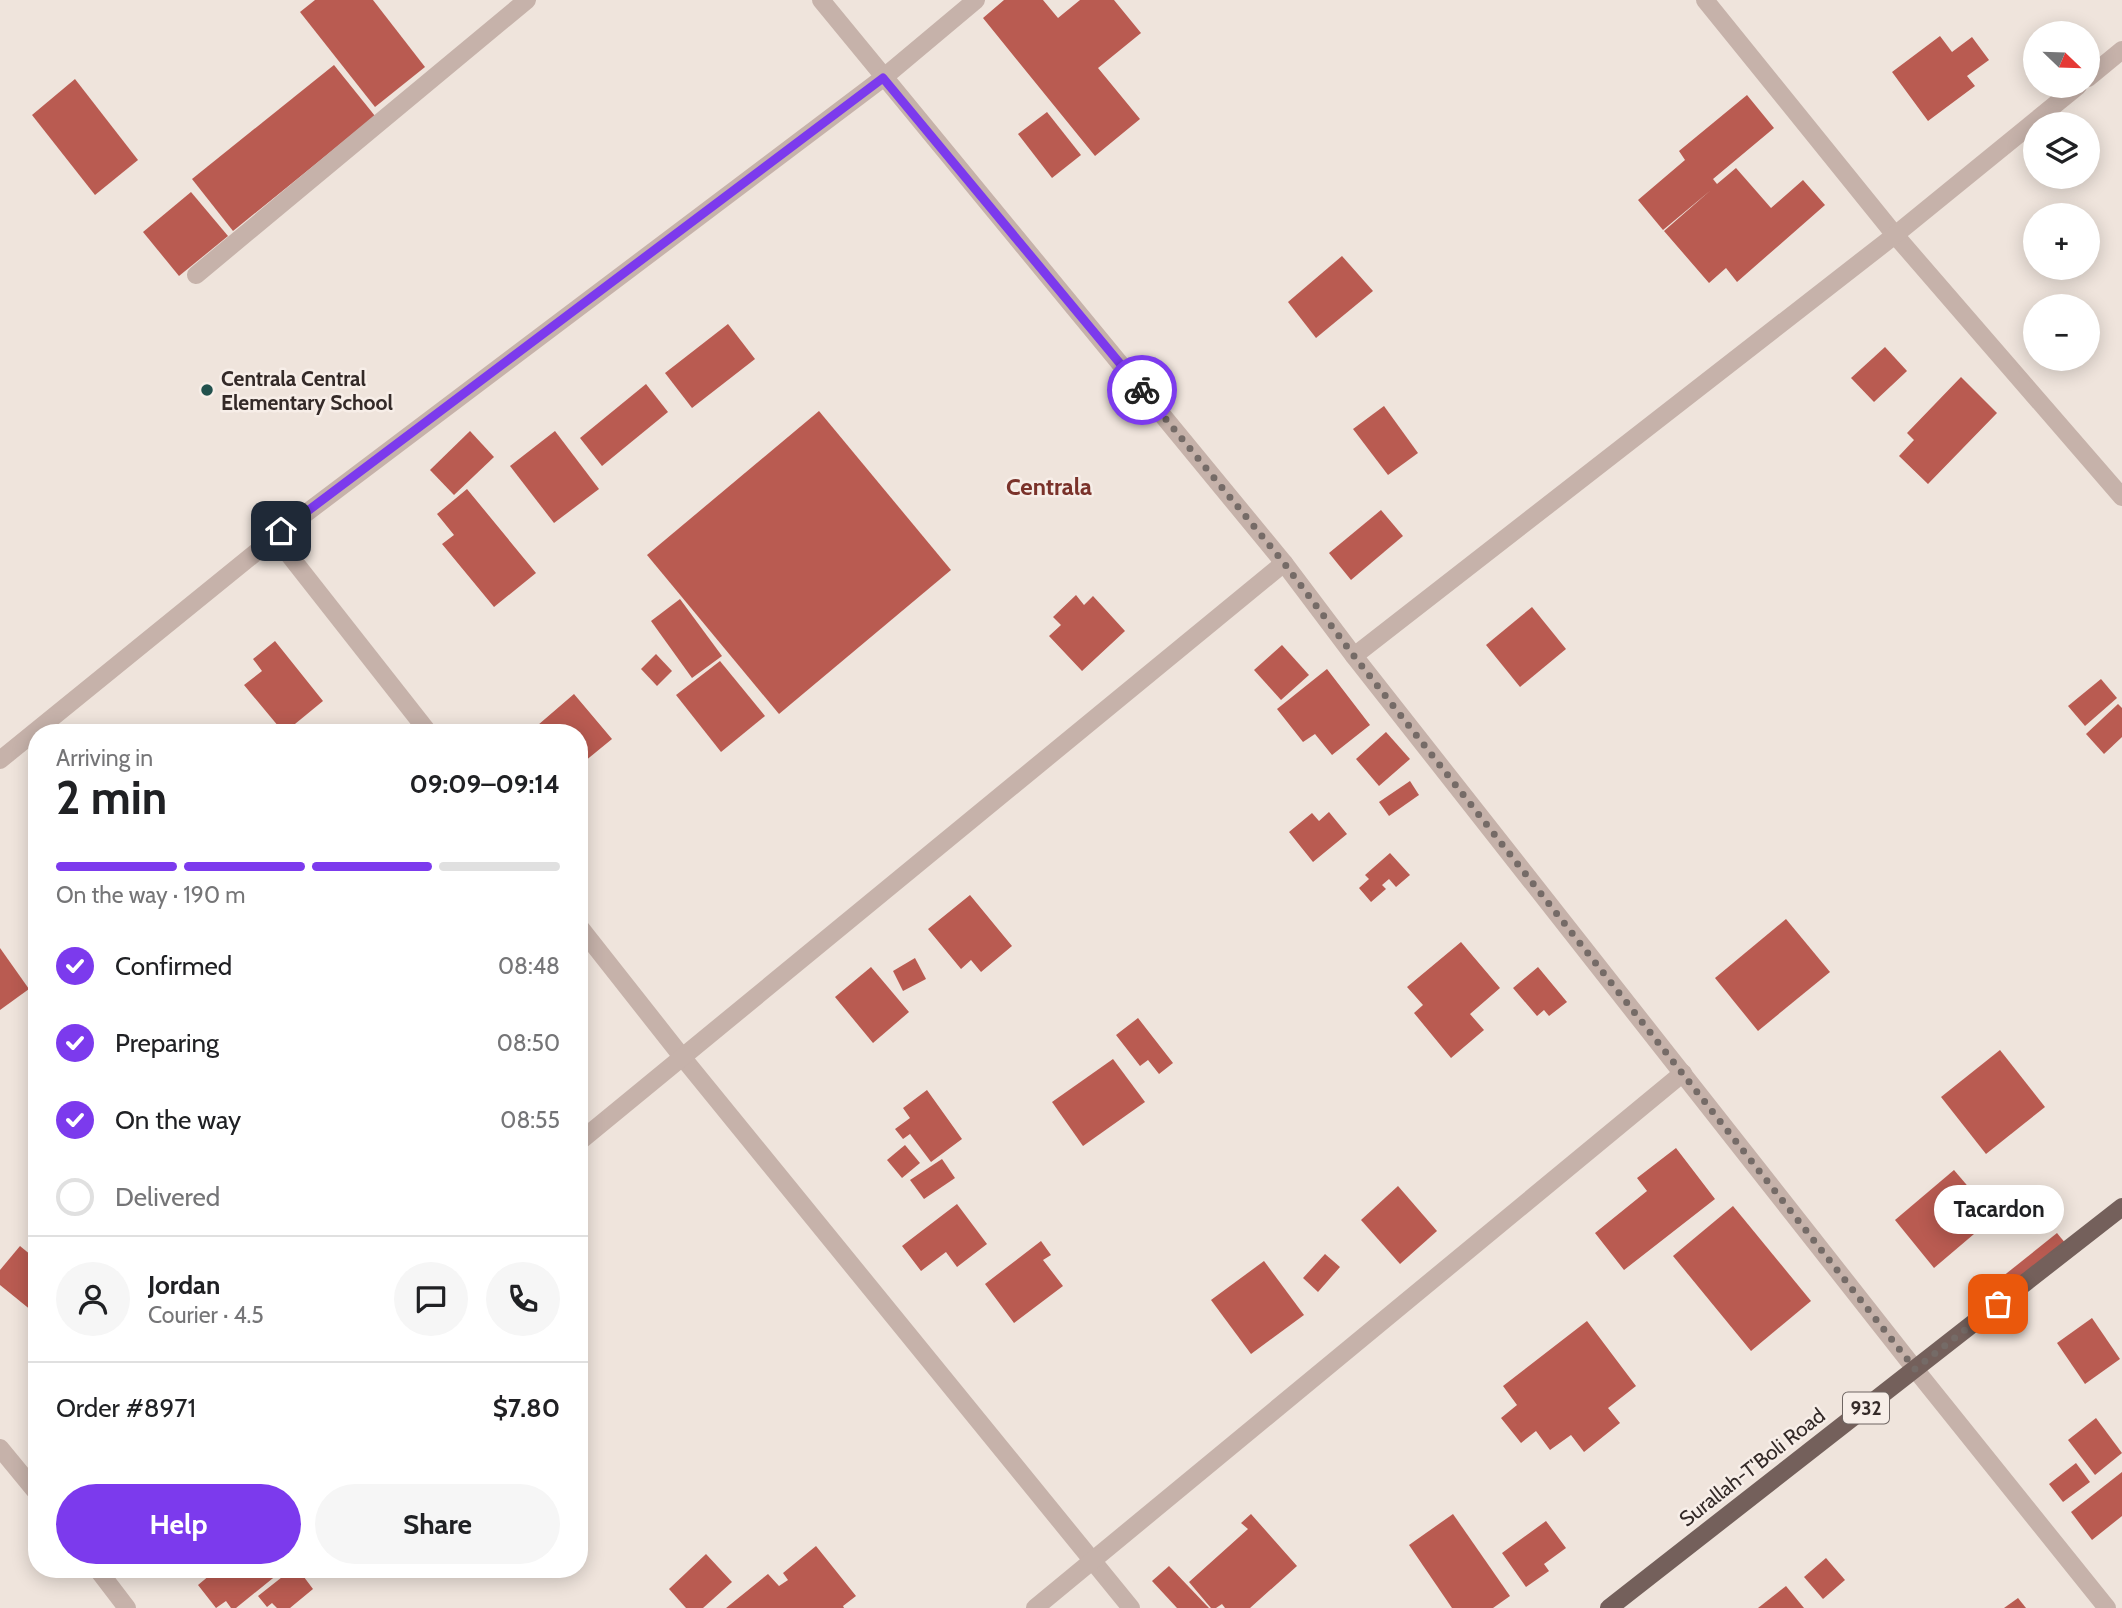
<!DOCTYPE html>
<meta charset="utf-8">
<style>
body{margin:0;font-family:Cabin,sans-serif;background:#f6f6f6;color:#202124;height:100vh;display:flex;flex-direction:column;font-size:26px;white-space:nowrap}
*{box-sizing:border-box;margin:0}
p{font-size:23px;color:#757577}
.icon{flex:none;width:38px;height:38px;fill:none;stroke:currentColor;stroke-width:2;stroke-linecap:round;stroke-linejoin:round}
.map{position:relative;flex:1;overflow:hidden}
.sheet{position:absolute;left:28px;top:724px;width:560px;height:854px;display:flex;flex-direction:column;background:#fff;border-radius:28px;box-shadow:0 4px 18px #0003}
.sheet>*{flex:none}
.needle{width:46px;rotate:113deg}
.controls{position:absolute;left:2023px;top:21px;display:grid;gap:14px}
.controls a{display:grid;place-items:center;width:77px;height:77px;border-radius:50%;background:#fff;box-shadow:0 4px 18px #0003;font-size:35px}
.pin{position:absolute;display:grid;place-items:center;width:60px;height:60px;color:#fff;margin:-30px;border-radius:14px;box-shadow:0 4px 10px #0006}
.courier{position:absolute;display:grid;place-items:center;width:70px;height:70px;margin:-35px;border:5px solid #7c3aed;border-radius:50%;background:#fff;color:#222;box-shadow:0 2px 9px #0007}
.bubble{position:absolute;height:49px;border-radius:24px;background:#fff;box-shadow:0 4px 18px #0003;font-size:23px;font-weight:700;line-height:49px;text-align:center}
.headline em{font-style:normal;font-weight:700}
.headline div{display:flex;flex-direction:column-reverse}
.headline{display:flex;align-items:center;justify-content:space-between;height:119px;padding:0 28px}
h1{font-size:46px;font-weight:700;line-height:52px}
.bar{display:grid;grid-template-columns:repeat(4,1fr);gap:10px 7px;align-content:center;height:84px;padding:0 28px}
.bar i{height:9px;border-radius:5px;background:#e0e0e0}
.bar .current{background:#7c3aed}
.bar p{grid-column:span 4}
.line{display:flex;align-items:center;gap:18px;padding:0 28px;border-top:2px solid #e0e0e0}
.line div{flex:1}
.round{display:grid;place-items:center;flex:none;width:74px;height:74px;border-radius:37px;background:#f6f6f6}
ol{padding:0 28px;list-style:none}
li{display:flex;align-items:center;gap:21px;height:77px}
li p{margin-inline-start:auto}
li .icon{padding:7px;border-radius:50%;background:#7c3aed;color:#fff;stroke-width:4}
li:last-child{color:#757577}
li i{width:38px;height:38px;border:4px solid #e0e0e0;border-radius:50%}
.cta{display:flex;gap:14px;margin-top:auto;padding:14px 28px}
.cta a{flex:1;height:80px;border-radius:42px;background:#7c3aed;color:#fff;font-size:28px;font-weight:700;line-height:80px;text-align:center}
.cta a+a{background:#f6f6f6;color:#202124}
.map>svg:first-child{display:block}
</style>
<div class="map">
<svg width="2122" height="1608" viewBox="0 0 2122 1608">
<rect width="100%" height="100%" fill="#efe4dc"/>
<g fill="#b95b51">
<polygon points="315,0 373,0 425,67 375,107 300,12"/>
<polygon points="1004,0 1043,0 1058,18 1080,0 1114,0 1141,33 1098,68 1140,119 1095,156 983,18"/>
<polygon points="1940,36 1952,52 1972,37 1989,60 1967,76 1975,86 1928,121 1892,72"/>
<polygon points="334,65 375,116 233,231 192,179"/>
<polygon points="75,79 138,160 95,195 32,115"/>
<polygon points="1747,95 1774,128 1713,179 1717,184 1736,168 1771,208 1803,180 1825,205 1737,282 1726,268 1709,283 1664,231 1711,190 1663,230 1638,200 1685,160 1679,151"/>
<polygon points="1047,112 1081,155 1052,178 1018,134"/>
<polygon points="191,192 228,236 179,276 143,232"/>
<polygon points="1342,256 1373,291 1316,338 1288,302"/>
<polygon points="728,324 755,359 692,408 665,373"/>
<polygon points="1885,347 1907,371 1874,402 1851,378"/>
<polygon points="1961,377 1997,413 1928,484 1899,456 1914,440 1907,433"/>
<polygon points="646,384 668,412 602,466 580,438"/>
<polygon points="1384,406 1418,453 1388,475 1353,429"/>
<polygon points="819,411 951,570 779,714 647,555"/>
<polygon points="470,431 494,457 454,495 430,470"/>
<polygon points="555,431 599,489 554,523 510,466"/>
<polygon points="467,489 536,573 494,607 442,544 454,535 437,514"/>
<polygon points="1381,510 1403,536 1351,580 1329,553"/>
<polygon points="1076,595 1084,605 1093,596 1125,631 1082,671 1049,636 1061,625 1053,617"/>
<polygon points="680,599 722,656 692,678 651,621"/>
<polygon points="1532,607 1566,649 1520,687 1486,645"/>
<polygon points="275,641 323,701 284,733 244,685 262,671 253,659"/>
<polygon points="1282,645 1309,675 1281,700 1254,670"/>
<polygon points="656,654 672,671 657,686 641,669"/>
<polygon points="720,661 765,716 721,752 676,695"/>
<polygon points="1327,669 1370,725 1332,755 1315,734 1303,742 1277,709"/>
<polygon points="2101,679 2117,698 2085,726 2068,706"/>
<polygon points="574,694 612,739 579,766 579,733 545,733 538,725"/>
<polygon points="2118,704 2122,708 2122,737 2104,754 2086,734"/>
<polygon points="1386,732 1410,759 1379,786 1356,759"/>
<polygon points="1410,781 1419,795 1389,816 1379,802"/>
<polygon points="1329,812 1347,834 1313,862 1289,832 1312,813 1319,821"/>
<polygon points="1390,853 1410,875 1396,887 1389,879 1382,885 1386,889 1371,902 1359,888 1369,879 1365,875"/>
<polygon points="970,895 1012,946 981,972 971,960 961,969 928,929"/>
<polygon points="1786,919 1830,972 1758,1031 1715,978"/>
<polygon points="1461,942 1500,988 1470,1014 1484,1030 1451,1058 1414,1013 1423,1005 1407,987"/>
<polygon points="0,948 29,989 0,1010"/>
<polygon points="915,958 926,979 903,991 893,971"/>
<polygon points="871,967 909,1012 873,1043 835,997"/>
<polygon points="1538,967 1567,1002 1549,1016 1544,1010 1537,1016 1513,988"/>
<polygon points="1138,1018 1173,1063 1159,1074 1148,1060 1140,1066 1116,1035"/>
<polygon points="2000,1050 2045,1107 1986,1154 1941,1097"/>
<polygon points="1113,1059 1145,1102 1083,1146 1052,1102"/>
<polygon points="927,1090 962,1139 931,1162 910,1134 903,1139 895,1129 910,1118 903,1108"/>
<polygon points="905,1145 920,1163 902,1178 887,1160"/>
<polygon points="1676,1148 1715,1199 1624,1270 1595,1233 1647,1191 1637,1178"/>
<polygon points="942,1159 955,1178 924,1199 910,1180"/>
<polygon points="1954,1170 1994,1217 1934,1268 1895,1220"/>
<polygon points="1398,1186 1437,1231 1400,1264 1361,1220"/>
<polygon points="957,1204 987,1244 957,1267 946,1252 921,1271 902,1246"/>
<polygon points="1733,1206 1811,1301 1751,1351 1673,1256"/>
<polygon points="2057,1233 2066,1244 2006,1292 1997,1281"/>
<polygon points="1041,1241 1051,1255 1043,1260 1063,1286 1014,1323 985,1284"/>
<polygon points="20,1246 37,1260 37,1315 0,1285 0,1270"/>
<polygon points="1325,1254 1340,1267 1318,1292 1303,1278"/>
<polygon points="1264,1261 1304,1315 1251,1354 1211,1300"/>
<polygon points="1992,1284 2002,1296 1988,1309 1977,1298"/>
<polygon points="2092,1318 2120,1359 2085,1384 2057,1343"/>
<polygon points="1587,1321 1636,1386 1608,1408 1620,1423 1584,1452 1571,1435 1550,1450 1536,1431 1521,1443 1501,1418 1517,1405 1503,1386"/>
<polygon points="2096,1418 2122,1453 2095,1475 2068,1440"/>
<polygon points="2076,1463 2090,1482 2063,1502 2049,1484"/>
<polygon points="2122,1472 2122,1516 2092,1540 2071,1512"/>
<polygon points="1251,1514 1297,1566 1250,1608 1225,1608 1222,1604 1216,1608 1211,1608 1189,1582 1248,1529 1241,1523"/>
<polygon points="1453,1514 1510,1596 1493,1608 1452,1608 1409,1545"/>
<polygon points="1546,1521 1566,1548 1544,1564 1549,1571 1526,1587 1502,1553"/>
<polygon points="816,1546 856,1596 843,1606 844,1608 726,1608 768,1574 779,1586 788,1580 783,1573"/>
<polygon points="706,1554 732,1582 703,1608 686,1608 669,1589"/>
<polygon points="1826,1558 1845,1580 1823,1599 1804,1577"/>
<polygon points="1169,1566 1209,1608 1177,1608 1152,1581"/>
<polygon points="206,1570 283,1570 236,1608 231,1608 226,1601 216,1608 198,1585 210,1575"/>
<polygon points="291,1570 313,1570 304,1577 313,1589 290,1608 277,1608 272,1603 267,1607 258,1596"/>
<polygon points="1786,1586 1804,1608 1758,1608"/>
<polygon points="2018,1598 2026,1608 2004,1608"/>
</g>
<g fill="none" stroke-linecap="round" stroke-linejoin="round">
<polyline stroke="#c6b2aa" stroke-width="18" points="196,275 527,0"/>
<g stroke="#c6b2aa" stroke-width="18">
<polyline points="821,0 1284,563 1354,656 1915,1369 2107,1608"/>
<polyline points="1705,0 1895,235 2122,497"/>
<polyline points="2088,78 2122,50"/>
<polyline points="275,537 429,733"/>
<polyline points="1354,656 1895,235 2078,86"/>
<polyline points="0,760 281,532 883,78 976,0"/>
<polyline points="579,926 683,1058 1131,1608"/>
<polyline points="579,1142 1284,563"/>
<polyline points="0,1448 37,1493"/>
<polyline points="98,1570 127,1608"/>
<polyline points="1035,1608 1683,1073"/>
</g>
<polyline stroke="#74605b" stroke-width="18" points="1609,1608 2122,1207"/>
</g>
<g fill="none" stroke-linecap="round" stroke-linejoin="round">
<polyline stroke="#756b67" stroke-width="7" stroke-dasharray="0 12.6" points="1142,390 1284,563 1354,656 1915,1369 1998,1304"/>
<polyline stroke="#7c3aed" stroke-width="9" points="281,531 883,78 1142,390"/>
</g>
<circle fill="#22514d" stroke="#f7eee8" stroke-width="2.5" cx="207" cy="390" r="7"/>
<g text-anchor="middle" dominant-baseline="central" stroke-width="5" stroke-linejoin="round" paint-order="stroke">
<rect fill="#f7eee8" stroke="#6e6562" stroke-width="2" x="1843" y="1392.5" width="46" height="31" rx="5"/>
<g font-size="19" font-weight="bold" fill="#342a28">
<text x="1866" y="1408">932</text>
</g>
<g font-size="21" font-weight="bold" fill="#342a28" stroke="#f7eee8" text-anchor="start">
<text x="221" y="378">Centrala Central<tspan x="221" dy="24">Elementary School</tspan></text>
</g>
<g font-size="21" fill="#342a28" stroke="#f7eee8">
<text transform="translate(1752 1467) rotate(-38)">Surallah-T'Boli Road</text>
</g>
<g font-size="24" font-weight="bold" fill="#7a322a" stroke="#f7eee8">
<text x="1049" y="486">Centrala</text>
</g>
</g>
</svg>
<div class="controls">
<a><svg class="needle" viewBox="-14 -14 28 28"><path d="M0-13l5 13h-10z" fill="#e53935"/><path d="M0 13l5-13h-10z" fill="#757577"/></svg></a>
<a><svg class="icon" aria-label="layers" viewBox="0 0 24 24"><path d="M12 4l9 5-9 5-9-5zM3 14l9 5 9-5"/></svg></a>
<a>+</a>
<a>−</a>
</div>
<div class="pin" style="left:1998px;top:1304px;background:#ea580c"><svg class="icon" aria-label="bag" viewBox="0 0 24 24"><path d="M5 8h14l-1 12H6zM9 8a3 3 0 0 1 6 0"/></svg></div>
<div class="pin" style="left:281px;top:531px;background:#1f2937"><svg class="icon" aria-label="home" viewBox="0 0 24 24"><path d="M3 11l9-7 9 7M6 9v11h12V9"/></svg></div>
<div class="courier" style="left:1142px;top:390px"><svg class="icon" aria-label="bike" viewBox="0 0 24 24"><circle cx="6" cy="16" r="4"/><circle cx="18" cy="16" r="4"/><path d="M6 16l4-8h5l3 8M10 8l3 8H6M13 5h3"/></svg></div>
<div class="bubble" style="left:1934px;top:1185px;width:130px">Tacardon</div>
<section class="sheet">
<div class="headline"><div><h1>2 min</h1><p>Arriving in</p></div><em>09:09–09:14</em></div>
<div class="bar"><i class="current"></i><i class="current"></i><i class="current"></i><i></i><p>On the way · 190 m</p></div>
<ol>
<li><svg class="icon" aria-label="check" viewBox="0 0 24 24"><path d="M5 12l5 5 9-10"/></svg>Confirmed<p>08:48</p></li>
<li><svg class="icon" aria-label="check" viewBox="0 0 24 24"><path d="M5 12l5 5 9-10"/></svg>Preparing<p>08:50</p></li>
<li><svg class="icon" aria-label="check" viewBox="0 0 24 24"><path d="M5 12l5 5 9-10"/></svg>On the way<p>08:55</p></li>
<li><i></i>Delivered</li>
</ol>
<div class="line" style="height:126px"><a class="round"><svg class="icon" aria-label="person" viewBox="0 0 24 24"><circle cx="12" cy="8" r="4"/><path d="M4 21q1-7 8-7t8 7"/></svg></a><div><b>Jordan</b><p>Courier · 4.5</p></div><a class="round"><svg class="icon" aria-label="chat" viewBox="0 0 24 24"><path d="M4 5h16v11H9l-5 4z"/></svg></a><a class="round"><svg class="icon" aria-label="phone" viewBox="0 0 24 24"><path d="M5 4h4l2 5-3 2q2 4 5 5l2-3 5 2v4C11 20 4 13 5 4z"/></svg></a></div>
<div class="line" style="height:91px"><div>Order #8971</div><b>$7.80</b></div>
<div class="cta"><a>Help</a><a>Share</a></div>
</section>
</div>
